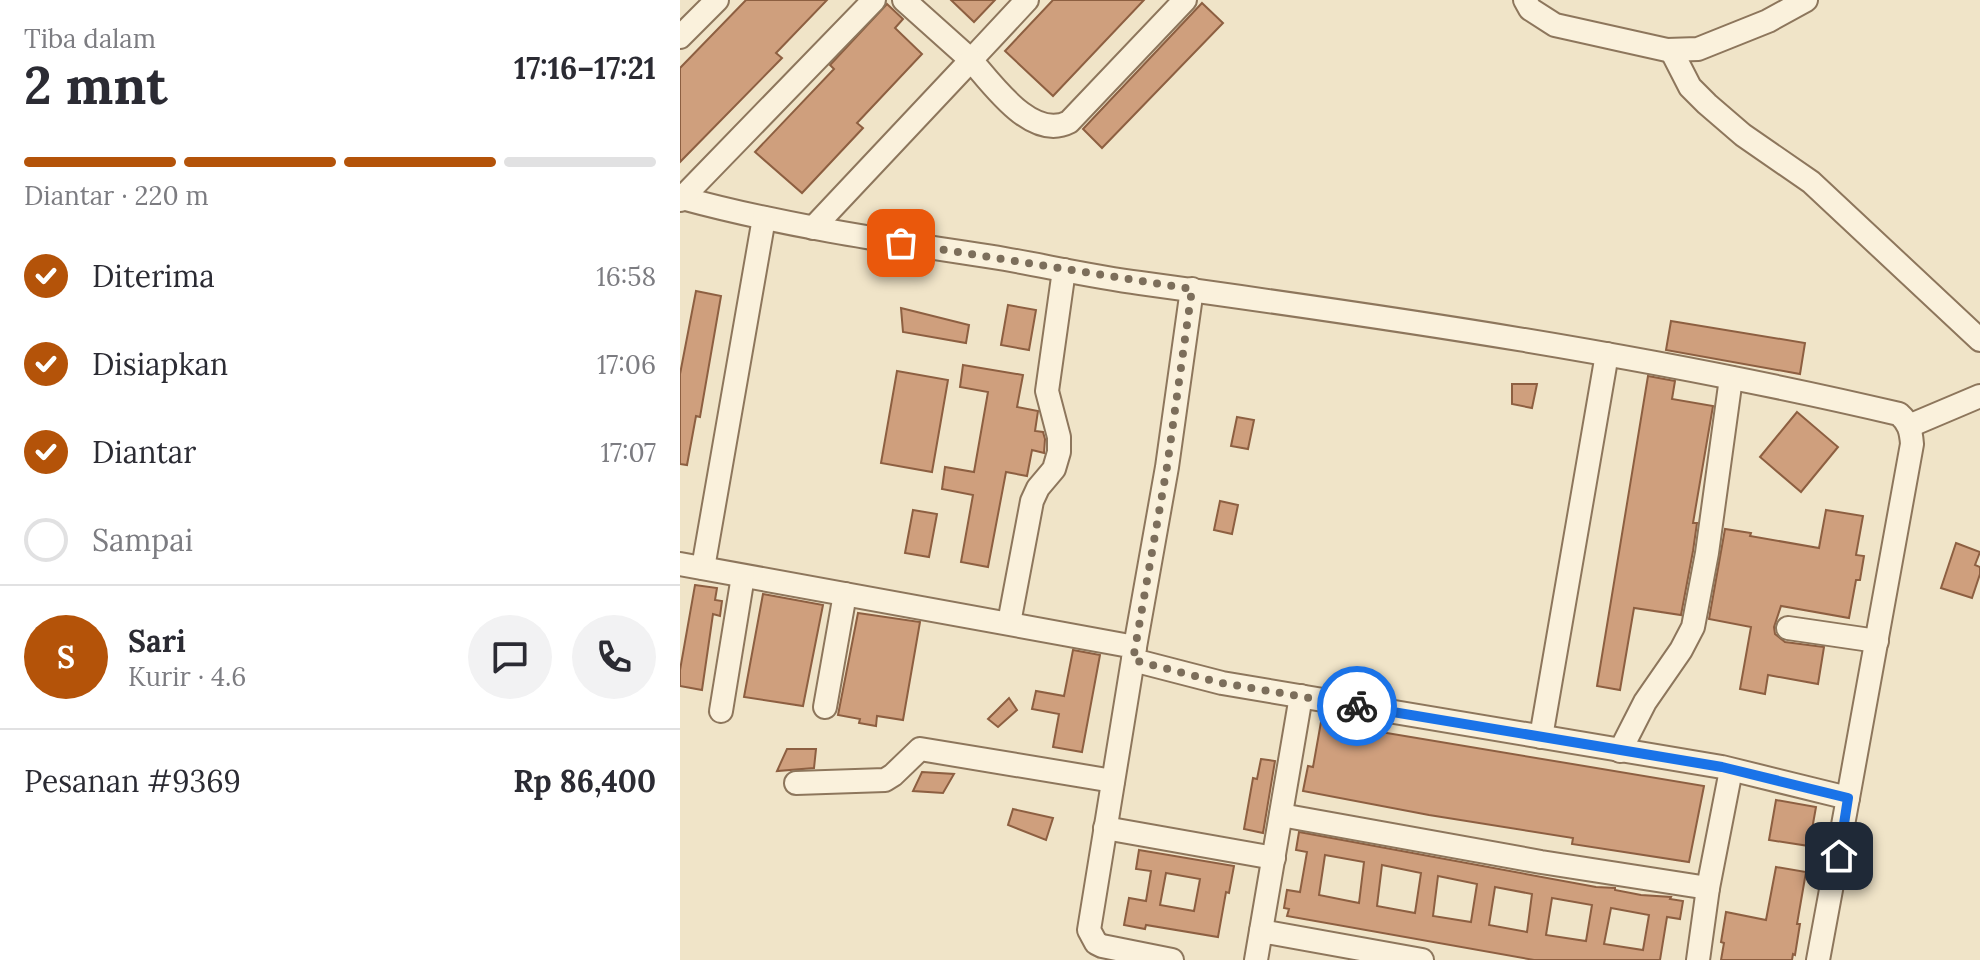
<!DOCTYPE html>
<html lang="id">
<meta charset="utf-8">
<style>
body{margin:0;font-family:Lora,serif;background:#f2f2f3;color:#2b2b33;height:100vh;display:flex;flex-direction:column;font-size:30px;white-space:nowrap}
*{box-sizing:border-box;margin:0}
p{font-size:26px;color:#7c7c81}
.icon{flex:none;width:44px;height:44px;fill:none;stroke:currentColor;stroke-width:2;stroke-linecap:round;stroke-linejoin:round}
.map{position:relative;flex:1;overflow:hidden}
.sheet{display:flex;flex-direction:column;background:#fff;width:680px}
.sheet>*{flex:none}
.pin{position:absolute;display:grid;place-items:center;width:68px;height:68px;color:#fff;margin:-34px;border-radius:16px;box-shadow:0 4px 12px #0006}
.courier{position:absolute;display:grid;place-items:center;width:80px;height:80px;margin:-40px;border:6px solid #1a73e8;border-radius:50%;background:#fff;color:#222;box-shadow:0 2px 10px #0007}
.summary em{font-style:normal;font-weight:700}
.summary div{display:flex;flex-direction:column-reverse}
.summary{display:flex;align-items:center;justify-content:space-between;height:136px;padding:0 24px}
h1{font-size:52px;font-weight:700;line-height:60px}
.bar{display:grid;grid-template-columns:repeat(4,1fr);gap:12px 8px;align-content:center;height:96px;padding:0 24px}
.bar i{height:10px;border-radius:6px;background:#e1e1e2}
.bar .active{background:#b45309}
.bar p{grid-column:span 4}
.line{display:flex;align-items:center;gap:20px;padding:0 24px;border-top:2px solid #e1e1e2}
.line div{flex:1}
.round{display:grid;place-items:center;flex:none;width:84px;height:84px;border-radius:42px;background:#f2f2f3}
ol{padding:0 24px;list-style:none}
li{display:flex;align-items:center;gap:24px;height:88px}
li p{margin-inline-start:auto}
li .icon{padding:8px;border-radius:50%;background:#b45309;color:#fff;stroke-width:4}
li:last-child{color:#7c7c81}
li i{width:44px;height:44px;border:4px solid #e1e1e2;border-radius:50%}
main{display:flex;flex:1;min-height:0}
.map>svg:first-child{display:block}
</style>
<main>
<section class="sheet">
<div class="summary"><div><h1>2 mnt</h1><p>Tiba dalam</p></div><em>17:16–17:21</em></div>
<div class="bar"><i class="active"></i><i class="active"></i><i class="active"></i><i></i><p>Diantar · 220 m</p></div>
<ol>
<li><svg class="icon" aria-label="check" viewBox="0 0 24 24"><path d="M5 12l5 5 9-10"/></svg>Diterima<p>16:58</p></li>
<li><svg class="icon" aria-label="check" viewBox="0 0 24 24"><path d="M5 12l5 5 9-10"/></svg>Disiapkan<p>17:06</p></li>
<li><svg class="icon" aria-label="check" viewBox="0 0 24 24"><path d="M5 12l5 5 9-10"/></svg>Diantar<p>17:07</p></li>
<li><i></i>Sampai</li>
</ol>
<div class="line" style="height:144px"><b class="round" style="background:#b45309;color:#fff">S</b><div><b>Sari</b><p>Kurir · 4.6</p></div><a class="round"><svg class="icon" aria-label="chat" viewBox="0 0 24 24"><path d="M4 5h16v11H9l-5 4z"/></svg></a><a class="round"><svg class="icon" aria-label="phone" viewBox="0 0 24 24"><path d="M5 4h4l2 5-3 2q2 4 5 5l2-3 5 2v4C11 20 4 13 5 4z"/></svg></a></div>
<div class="line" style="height:104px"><div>Pesanan #9369</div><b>Rp 86,400</b></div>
</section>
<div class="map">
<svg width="1300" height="960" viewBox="0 0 1300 960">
<rect width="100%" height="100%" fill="#f0e4c8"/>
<g fill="#cf9f7d" stroke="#8d5f41" stroke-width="2" fill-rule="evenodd">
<polygon points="66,0 147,0 96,53 102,58 0,162 0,68"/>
<polygon points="271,0 315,0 294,22"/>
<polygon points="373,0 464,0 373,96 325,51"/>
<polygon points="522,3 543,23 422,148 403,129"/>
<polygon points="207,4 223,19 215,28 242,54 177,123 183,128 122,193 75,152 154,69 150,65"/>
<polygon points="16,291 41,296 20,417 16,416 7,465 0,464 0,374"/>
<polygon points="328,305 356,310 349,350 321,345"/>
<polygon points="221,308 289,325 286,343 223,332"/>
<polygon points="991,321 1125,343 1120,374 986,350"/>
<polygon points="283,365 343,375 337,407 358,411 355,431 363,432 365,439 364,453 352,450 347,476 326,472 308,567 281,562 293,495 262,489 265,467 294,472 308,392 280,387"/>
<polygon points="217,371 268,380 252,472 201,463"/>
<polygon points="968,376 995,381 992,399 1033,406 1013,523 1017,523 1013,551 1001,615 954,608 940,690 917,686"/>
<polygon points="832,384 857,384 852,408 832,404"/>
<polygon points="1117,412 1158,447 1121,492 1080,457"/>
<polygon points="557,417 574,420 568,449 551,446"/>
<polygon points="540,501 558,505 552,534 534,530"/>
<polygon points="233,510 257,514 249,557 225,553"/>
<polygon points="1146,510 1183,516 1176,555 1184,556 1180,580 1176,580 1169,618 1101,606 1094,627 1095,634 1105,642 1144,647 1138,684 1088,675 1085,694 1060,689 1071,627 1029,619 1045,529 1071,533 1070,536 1139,548"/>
<polygon points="1276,543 1300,552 1295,565 1300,567 1300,574 1292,598 1261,588"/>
<polygon points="15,585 37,588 35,600 42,601 40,616 33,614 22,690 0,686 0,670"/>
<polygon points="83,594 143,605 123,706 64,697"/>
<polygon points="178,613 240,622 223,720 197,716 196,726 179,723 180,719 158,715"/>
<polygon points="393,650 420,655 402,752 373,747 379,714 352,709 356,691 384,696"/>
<polygon points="329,698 337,710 318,727 308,719"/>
<polygon points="641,722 1024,786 1009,862 892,844 893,838 749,815 623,791 628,766 633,767"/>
<polygon points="107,749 136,749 134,768 97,771"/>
<polygon points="581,759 595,761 583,833 564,829 573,778 577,779"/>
<polygon points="242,772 274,774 263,793 233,791"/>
<polygon points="1096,800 1136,807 1129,846 1089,840"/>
<polygon points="333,809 373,818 366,840 328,825"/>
<path d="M619,832L916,887L935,888V890L961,895L991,897L990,899L1003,901L1000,919L987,917L980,960H854L607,916L609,909L604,908L607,890L620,892L627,852L616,850ZM645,855L684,862L679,903L639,895ZM702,865L741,873L735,913L697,906ZM758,876L797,884L791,922L753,916ZM815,887L852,894L847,932L809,925ZM872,898L912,905L906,941L866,935ZM931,908L969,915L963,950L924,944Z"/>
<path d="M459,850L554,866L549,893L546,892L538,937L466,925L465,929L444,925L449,898L466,901L471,871L456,869ZM486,873L520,879L514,911L480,905Z"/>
<polygon points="1096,867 1126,872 1117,924 1120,924 1115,955 1113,954 1112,960 1041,960 1044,943 1041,942 1046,912 1086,920"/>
</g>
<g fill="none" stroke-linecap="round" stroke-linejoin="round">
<g stroke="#8d765c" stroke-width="26">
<g id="minor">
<polyline points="224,0 291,60 347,0"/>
<polyline points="845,0 850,9 875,25 987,50 1018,49 1088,21 1126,0"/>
<polyline points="0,37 37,0"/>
<polyline points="991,50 1010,87 1027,104 1063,135 1131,182 1300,340"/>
<path d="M2,198C108,227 217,242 325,259C370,267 415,277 460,283C714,318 969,355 1219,414C1229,423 1231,431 1232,444L1168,798"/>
<polyline points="0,200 194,0"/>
<path d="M133,228L291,60C313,85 352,141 389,122L505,0"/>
<polyline points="1229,426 1300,396"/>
<polyline points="0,564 455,647 409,930 416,943 422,946 492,960"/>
<polyline points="23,568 84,218"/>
<polyline points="329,623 352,501 358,488 374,469 379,452 379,437 367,391 384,270"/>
<polyline points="1108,628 1197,641"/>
<polyline points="455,647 487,467 512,289"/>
<polyline points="453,660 542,683 1042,767 1168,798 1138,960"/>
<polyline points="145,707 165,594"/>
<polyline points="41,711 63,576"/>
<polyline points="861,737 927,354"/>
<polyline points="940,751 965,702 1001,650 1013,627 1027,553 1051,378"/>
<polyline points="116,783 205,780 213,775 240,749 433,781"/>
<polyline points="601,815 861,862 1028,888"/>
<polyline points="425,828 594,858"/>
<polyline points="581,931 742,960"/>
<polyline points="576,960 621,696"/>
<polyline points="1018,960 1028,888 1051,770"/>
</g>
</g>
<use href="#minor" stroke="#faf1dc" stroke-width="22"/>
</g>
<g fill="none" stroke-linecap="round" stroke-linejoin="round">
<polyline stroke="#7c6e5b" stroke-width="8" stroke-dasharray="0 14.4" points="221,243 512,289 487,467 453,660 542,683 677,706"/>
<polyline stroke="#1a73e8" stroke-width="10" points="677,706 1042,767 1168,798 1159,856"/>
</g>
</svg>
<div class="pin" style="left:221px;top:243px;background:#ea580c"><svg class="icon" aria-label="bag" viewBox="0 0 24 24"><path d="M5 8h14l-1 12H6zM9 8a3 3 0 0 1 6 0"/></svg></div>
<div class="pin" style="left:1159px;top:856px;background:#1f2937"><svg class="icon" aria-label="home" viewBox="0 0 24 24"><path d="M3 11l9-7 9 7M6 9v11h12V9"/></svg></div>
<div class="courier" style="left:677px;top:706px"><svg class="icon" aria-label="bike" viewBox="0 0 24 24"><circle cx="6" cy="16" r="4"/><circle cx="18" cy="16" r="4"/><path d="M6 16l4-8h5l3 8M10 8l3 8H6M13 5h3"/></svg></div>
</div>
</main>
